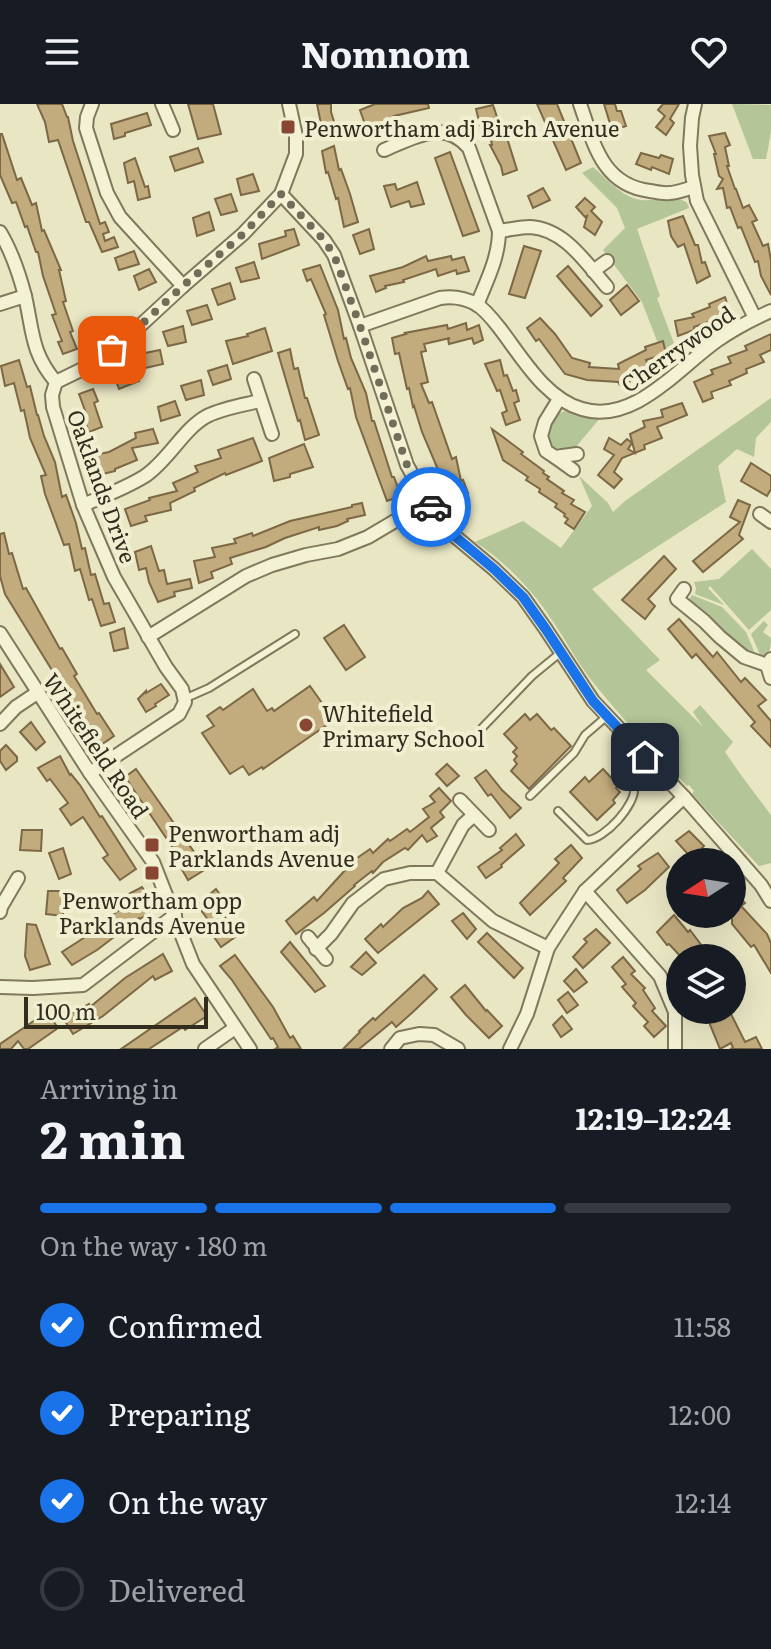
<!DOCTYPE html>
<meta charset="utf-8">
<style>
body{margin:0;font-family:Literata,serif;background:#242831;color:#f1f3f6;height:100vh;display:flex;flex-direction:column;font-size:30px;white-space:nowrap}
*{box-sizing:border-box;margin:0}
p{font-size:26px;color:#9ea1a6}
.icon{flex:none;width:44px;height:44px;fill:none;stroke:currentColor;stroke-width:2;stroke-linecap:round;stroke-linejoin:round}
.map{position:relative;height:945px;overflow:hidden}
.drawer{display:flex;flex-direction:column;background:#171b24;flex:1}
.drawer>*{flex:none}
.needle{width:52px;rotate:258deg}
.controls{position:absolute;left:666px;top:744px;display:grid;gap:16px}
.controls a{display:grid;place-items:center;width:80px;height:80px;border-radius:50%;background:#171b24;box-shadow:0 8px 32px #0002;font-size:40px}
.scale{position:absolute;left:24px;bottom:20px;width:184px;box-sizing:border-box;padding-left:8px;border:4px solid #322c1e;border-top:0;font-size:22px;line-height:28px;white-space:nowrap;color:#322c1e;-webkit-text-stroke:6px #f0efd1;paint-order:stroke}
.pin{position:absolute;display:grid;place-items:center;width:68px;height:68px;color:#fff;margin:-34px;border-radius:16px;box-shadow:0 4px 12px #0006}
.courier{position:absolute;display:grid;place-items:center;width:80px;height:80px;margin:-40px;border:6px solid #1a73e8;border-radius:50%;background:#fff;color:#222;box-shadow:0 2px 10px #0007}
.overview em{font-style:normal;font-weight:700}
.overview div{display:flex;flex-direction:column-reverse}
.overview{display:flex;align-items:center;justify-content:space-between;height:136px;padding:0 40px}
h1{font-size:52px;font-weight:700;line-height:60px}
.bar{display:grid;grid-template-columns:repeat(4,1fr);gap:12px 8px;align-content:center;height:96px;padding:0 40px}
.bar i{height:10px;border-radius:6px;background:#363941}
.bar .active{background:#1a73e8}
.bar p{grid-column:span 4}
ol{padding:0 40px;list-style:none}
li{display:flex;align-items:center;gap:24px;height:88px}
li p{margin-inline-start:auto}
li .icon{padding:8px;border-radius:50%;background:#1a73e8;color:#fff;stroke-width:4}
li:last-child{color:#9ea1a6}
li i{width:44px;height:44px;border:4px solid #363941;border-radius:50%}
header{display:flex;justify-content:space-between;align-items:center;height:104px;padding:0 40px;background:#171b24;font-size:36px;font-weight:700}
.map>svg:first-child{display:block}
</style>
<header><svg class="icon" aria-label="menu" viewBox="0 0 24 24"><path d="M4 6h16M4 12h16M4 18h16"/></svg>Nomnom<svg class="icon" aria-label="heart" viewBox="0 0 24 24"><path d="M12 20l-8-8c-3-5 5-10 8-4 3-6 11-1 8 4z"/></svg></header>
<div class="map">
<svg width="771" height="945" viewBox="0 0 771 945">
<rect width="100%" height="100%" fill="#e8e6c3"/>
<g fill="#b4c598">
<polygon points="732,0 771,1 771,28 766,55 753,55"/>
<path d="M593,63C606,74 619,90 636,95C653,100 674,88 687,99L689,104L637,125L660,192L657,194L678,250L666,260L642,198L603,146L625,124L617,104L582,69Z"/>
<path d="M771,294V318L756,334L754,353L737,345L718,362L726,398L592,485L660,556L646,566L703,623L693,608L700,601L733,638L725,648L741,671L771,711V759L759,762L692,690L694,687L689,681L687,682C656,649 624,617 596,582C579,562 567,538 552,516C532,486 506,458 475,438L523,417L561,444L592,402L579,372L608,399L613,408L625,397Z"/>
<path d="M565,307L580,312L601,313L575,344C545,349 542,334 554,311Z"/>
<polygon points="752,445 771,465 771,506 749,526 710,482 708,484 724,501 695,490 696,484 694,478 719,475"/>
<polygon points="692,491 722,503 746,528 756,552 739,544 692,503 689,496"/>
<path d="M764,517L768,521L763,528L771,534C771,543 771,549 761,553L751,530Z"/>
</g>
<g fill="#c2ab7d" stroke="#7c6845" stroke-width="2">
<polygon points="37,0 62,0 67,13 68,13 73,37 100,120 105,118 109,128 103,130 105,137 114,133 118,143 102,148 89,118 86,118 58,36 49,38 45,18"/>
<polygon points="188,0 213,0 221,30 198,35"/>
<polygon points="317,0 331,0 331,8 338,30 324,35"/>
<polygon points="375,0 428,0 429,4 394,12 396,15 378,22 379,25 368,29 360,6"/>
<polygon points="537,0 557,0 581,59 566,66"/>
<polygon points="604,0 615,0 617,7 621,7 626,22 612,26"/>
<polygon points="663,0 679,0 670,15 674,19 666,31 656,23 665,12 658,6"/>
<polygon points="493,1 499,19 502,18 517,66 503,71 501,62 490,41 492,41 487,19 480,21 476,5"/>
<polygon points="147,9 151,21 125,29 125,32 114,35 111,20"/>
<polygon points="725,29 730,41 725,43 729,62 727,62 735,85 736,85 743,104 749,101 757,116 752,118 763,142 768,140 771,156 771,191 761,172 758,157 755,158 741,123 738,124 730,103 727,104 723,84 717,85 723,75 719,72 714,50 716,50 709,32"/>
<polygon points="0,30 2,30 17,76 21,74 32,101 36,99 42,127 44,126 61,166 59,166 66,197 63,198 73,227 70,228 77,245 63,250 58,238 62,237 52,211 56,210 43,172 38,148 36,148 27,122 25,123 16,98 12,99 0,71"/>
<polygon points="334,42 339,66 341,65 350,90 358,118 344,123 338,94 336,95 328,68 326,69 322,47"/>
<polygon points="198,44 203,58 175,67 170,53"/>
<polygon points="450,48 479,127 463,132 435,54"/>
<polygon points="641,49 659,54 661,51 673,55 669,70 652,63 651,66 636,60"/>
<polygon points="135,54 145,83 148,82 150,93 138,96 134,77 128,79 124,59"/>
<polygon points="253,70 259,87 241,91 237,75"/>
<polygon points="417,78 424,100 411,103 409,97 391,103 384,82 395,80 397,86"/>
<polygon points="543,84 550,96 533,104 528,92"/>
<polygon points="231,90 237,107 221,111 215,95"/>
<polygon points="585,94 595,103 591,107 602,118 595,131 584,123 587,112 585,113 576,103"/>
<polygon points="209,108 214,126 197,132 193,114"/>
<polygon points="683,112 695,141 698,141 702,159 705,158 710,172 697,179 684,140 678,143 671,132 668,117"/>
<polygon points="294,125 299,141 262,155 259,140 286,132 285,127"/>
<polygon points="369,125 374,145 360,150 353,131"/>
<polygon points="524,142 541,147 525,194 509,190"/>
<polygon points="134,147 139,160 119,166 115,154"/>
<polygon points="426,152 428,157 451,152 452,156 464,153 469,167 457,170 456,166 438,172 436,165 403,176 404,178 385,182 386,184 376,188 370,172 403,163"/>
<polygon points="254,158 259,174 241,178 236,164"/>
<polygon points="320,161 338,206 344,235 346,234 351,254 366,289 372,317 374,317 392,373 394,373 401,392 387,397 356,313 350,284 348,285 338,257 324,211 326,210 311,175 307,177 303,166"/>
<polygon points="568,162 602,202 591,212 557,172"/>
<polygon points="149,165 156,178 139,186 134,172"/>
<polygon points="230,179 235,195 218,201 212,185"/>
<polygon points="627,181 639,197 621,211 610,196"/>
<polygon points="725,193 729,205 718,211 719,214 694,223 694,226 678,232 675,217 694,213 692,210 710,203 709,200"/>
<polygon points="207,201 212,215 192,221 187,207"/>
<polygon points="540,214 555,230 572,254 590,259 589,263 619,265 618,260 646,246 645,243 663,237 666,250 646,256 649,263 632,272 634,276 620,281 618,278 587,276 565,270 539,235 536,237 527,224"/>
<polygon points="466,219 467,226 479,221 483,236 474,240 472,234 449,240 448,235 450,234 424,240 426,247 421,248 428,278 421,280 429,299 432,298 452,355 456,353 461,377 463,376 468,389 452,392 447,374 442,375 422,328 414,302 413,303 409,284 407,285 399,249 395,250 392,234 406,230 405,229 447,221 448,225"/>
<polygon points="183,222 186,238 168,242 163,228"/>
<polygon points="265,224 272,247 233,260 226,237 248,232 247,230"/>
<polygon points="771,230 771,246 760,251 764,258 746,265 747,269 729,277 731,281 711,288 713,294 703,298 694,278 713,270 711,266 731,259 728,253 747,246 745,242"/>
<polygon points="290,245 294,265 298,264 305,294 307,294 319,331 305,336 300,316 298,317 278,249"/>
<polygon points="160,246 163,260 145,264 140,250"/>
<polygon points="19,256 27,283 30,282 37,311 38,311 44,332 55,358 62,393 66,391 76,419 82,445 85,444 91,471 95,470 104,500 109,499 115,518 101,522 92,495 89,496 80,465 75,467 69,440 64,441 45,390 41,372 46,371 30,334 24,306 21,307 14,279 5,282 1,262"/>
<polygon points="500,256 504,272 507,271 513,287 516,286 519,297 514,299 520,316 506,321 502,309 507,307 500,286 497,287 485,260"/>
<polygon points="227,261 231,275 213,281 208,267"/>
<polygon points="133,263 139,277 119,285 114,271"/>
<polygon points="201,276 204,291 186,296 181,282"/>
<polygon points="93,285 98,297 94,299 102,323 89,328 82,310 86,309 79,290"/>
<polygon points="175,297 180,311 161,317 158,303"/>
<polygon points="682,299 687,311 657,323 662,334 644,341 645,345 622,354 614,368 622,375 614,384 598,371 614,351 604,345 609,334 621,341 627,335 632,339 628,345 635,349 630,330 645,323 643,317 663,313 661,306"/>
<polygon points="153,325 158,339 132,344 137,356 115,365 115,367 99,371 94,351 109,348 136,334 135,329"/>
<polygon points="492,325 523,348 521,350 544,367 543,369 549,373 547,375 564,387 562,389 574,396 571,400 585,408 574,425 565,419 568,415 564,412 565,410 555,403 557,400 539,388 540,385 526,376 528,373 503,356"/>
<polygon points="253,334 262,357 226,371 225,369 194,384 195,387 170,399 171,406 145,412 147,417 131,422 125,405 150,396 149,394 177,387 173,379 198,368 195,362 221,354 218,346"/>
<polygon points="304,340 313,363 290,370 290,373 274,377 269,354"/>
<polygon points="751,359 771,372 771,385 767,392 741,377"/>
<polygon points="738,396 750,401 739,431 743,435 703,468 693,457 740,418 730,413"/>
<polygon points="362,399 365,411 347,415 348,417 337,422 319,426 319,423 285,434 266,443 230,454 232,460 211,468 213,474 199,479 194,457 215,453 212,444 236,439 234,435 252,429 253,432 290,417 352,403 352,401"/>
<polygon points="4,429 9,450 12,449 23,485 26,484 60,545 62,544 77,570 74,572 97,610 99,609 114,632 101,641 80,608 79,610 5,490 0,472 0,430"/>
<polygon points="151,442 159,467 164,466 167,480 190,475 192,484 174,488 175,492 158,498 149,478 146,464 139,466 135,448"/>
<polygon points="664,452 676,465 648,495 655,502 645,515 622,496"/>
<polygon points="679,515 713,553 717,548 741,578 745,574 766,596 758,602 771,617 771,643 751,622 755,618 723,581 696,550 692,554 668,525"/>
<polygon points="344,521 365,553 346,566 324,534"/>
<polygon points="124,524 128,544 114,547 110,529"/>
<polygon points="0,560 14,583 0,593"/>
<polygon points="161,580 169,591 155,600 156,602 146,608 138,595 146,587 146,589"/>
<polygon points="310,582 334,616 263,665 262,663 249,671 243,662 230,670 202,629 214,622 207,612 220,603 223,606 253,585 267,607 272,604 274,607"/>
<polygon points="525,610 530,616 537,610 551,626 554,624 571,642 529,685 511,667 517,660 514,656 517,652 513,648 517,644 504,630"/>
<polygon points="31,618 45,638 36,646 20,628"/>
<polygon points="6,641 17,653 17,657 6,666 0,657 0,647"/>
<polygon points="60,652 70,671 71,670 80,681 100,713 102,712 136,765 120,776 103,754 108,751 83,713 71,721 60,705 68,699 50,675 47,677 38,664"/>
<polygon points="447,660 459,672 447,682 436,670"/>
<polygon points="136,665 206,765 188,776 181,764 185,762 125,673"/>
<polygon points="603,665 618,681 616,684 620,688 613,696 615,699 597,716 570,688 585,673 589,678"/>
<polygon points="486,666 502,686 521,704 510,714 491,690 488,692 475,674"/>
<polygon points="439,684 451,697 440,708 444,713 431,724 437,732 427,738 422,731 408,746 405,744 383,758 373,769 372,767 354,781 355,782 324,809 296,830 286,817 314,793 317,797 348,763 347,761 370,745 373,749 388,735 390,737 407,725 410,728 429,713 423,705 435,698 430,692"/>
<polygon points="22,726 42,726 41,747 20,746"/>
<polygon points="689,727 704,742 702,744 715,758 695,758 676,737"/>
<polygon points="516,730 524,741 501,761 502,763 486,774 478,763 502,746 500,744"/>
<polygon points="571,741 582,754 563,774 566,777 530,811 520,799 559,759 555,755"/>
<polygon points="63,744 71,770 59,775 49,749"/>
<polygon points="658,749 669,763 645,786 627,799 617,786 641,765 638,762"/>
<polygon points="142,783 156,804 140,815 139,814 97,846 72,861 62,848 113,815 111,812 129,799 125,792"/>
<polygon points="732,784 745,799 741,802 767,830 771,839 771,869 754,841 751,843 732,820"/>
<polygon points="216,785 224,796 217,802 238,831 221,843 205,820 209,817 197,801"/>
<polygon points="48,787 63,787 63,812 46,810"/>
<polygon points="428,787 439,800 378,849 365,835 381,820 383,823 403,804 422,794"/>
<polygon points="463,809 476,825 467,835 452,817"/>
<polygon points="674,811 688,828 690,826 711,854 682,854 669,840 667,841 657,828"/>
<polygon points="27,820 36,821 50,860 30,866 25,852"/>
<polygon points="596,825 610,839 583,864 573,853 587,838 584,835"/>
<polygon points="487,829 523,864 514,874 478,838"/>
<polygon points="290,838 309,861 325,882 315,888 281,848"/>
<polygon points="366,848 376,859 362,871 351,863"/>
<polygon points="163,850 172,867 155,876 153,872 103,912 73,930 63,914 89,900 90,903 125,874"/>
<polygon points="235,851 273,903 290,934 293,932 301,945 275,945 278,943 273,934 271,935 232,876 220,862"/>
<polygon points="623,853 635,867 631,870 645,884 643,886 655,904 652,907 666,922 654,933 644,922 648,918 633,902 636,899 622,883 626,880 612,863"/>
<polygon points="576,865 587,878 574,888 564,877"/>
<polygon points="424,871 437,885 414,907 396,923 392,918 359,945 343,945 360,928 359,927 373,914 375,916"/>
<polygon points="465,881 486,907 487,906 502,922 489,934 466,911 451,893"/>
<polygon points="568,888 578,901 567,909 558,896"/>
<polygon points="195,894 207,912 185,926 183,923 149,945 121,945"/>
<polygon points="704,906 729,906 745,938 756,933 762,945 730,945 733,944 731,939 720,945"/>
<polygon points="47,908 58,924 28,945 24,945 18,937 11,945 0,945 0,940"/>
<polygon points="562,912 572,925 561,933 553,921"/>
</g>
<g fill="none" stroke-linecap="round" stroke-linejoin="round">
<g stroke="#80785c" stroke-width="10">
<g id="lane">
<polyline points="184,595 209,584 295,530"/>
<polyline points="482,624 532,572 560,549"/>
<polyline points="530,692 574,649 585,631 606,613"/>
<path d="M558,707L587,736C604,736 637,700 634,683C631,661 605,658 626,632"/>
</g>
</g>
<g stroke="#80785c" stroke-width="16">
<g id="street">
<polyline points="92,0 87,13 86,24 107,89 120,113 183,182"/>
<polyline points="162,0 173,26"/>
<path d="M580,0C594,40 602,81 650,87C656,88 664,90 669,89C677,89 686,85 694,83"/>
<polyline points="695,0 692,14 690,42 692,71 697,97 755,214"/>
<path d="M384,46C413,34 444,14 469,44L499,127C499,153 487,176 477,201"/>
<polyline points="281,90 324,136 334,151 360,222 407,361 427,398 451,429 494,465 523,493 545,524 593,597 684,693 761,781 771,797"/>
<path d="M499,127C509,126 520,123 530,123C565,125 586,159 607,183"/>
<path d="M0,128C12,148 19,169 25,192C33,227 31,249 56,278L52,291L53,303L83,401L114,473L166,563L182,585L185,598L179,610L90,669"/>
<polyline points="593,167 607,157"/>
<polyline points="0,200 25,192"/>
<path d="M360,222L440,194C452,192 465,194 476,200C486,206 494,217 501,226C523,255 546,295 582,305C634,321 679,263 718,236C734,225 753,215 771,207"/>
<polyline points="254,275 272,330"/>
<polyline points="56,278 95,259 129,232 183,182 243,130 281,90 296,50 296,32 289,0"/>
<polyline points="559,295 545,318 541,332 546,347 555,353 577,350"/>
<polyline points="555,353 573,366"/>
<path d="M83,401C104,392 126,384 145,372C169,356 183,325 207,312C223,304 243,301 260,297"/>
<polyline points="760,410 771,418"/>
<polyline points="684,485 677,495 704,517 720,533 744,553 767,561"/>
<polyline points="0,529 90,669 153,758 193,860 250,945"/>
<polyline points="148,533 246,472 272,461 306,451 338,445 368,433 427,398"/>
<polyline points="771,555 767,561 771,574"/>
<polyline points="0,620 16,603 37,589"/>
<polyline points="460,696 489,726"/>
<polyline points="437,769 463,721 474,711"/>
<polyline points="585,787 660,872 675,908 675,945"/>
<polyline points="0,808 1,803 18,774"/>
<polyline points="308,833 326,855"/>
<polyline points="316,845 331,830 353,799 384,775 410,769 437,769 493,817 548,844"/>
<polyline points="0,883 33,884 83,881 175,811"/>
<polyline points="205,945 235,924"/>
<polyline points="391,945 400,934 419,930 434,931 458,945"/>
<polyline points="510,945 527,910 548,844 585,787 684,693"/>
</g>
</g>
<use href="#lane" stroke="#f4f2d5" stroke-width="6"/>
<use href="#street" stroke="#f4f2d5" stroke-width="12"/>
</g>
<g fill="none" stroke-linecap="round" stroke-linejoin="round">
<polyline stroke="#726d58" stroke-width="8" stroke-dasharray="0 14.4" points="112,246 129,232 183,182 243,130 281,90 324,136 334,151 360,222 407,361 431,403"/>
<polyline stroke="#1a73e8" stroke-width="10" points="431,403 451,429 494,465 523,493 545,524 593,597 645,653"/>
</g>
<g fill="#884733" stroke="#f0efd1" stroke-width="3">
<rect x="280" y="15" width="16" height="16" rx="4"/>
<circle cx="306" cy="621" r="8"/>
<rect x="144" y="733" width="16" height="16" rx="4"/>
<rect x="144" y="761" width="16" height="16" rx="4"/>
</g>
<g text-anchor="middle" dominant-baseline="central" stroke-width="8" stroke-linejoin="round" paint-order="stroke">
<g font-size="22" fill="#322c1e" stroke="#f0efd1" text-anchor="start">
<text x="304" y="23">Penwortham adj Birch Avenue</text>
<text x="322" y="608">Whitefield<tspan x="322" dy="25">Primary School</tspan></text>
<text x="168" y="728">Penwortham adj<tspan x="168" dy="25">Parklands Avenue</tspan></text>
<text x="152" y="795" text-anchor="middle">Penwortham opp<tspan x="152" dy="25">Parklands Avenue</tspan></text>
</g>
<g font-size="22" fill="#322c1e" stroke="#f0efd1">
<text transform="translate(677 244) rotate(-35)">Cherrywood</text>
<text transform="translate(103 382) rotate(70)">Oaklands Drive</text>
<text transform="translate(97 641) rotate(56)">Whitefield Road</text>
</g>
</g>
</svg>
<div class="controls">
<a><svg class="needle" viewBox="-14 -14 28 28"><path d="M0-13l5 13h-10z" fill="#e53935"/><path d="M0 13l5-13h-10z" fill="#9ea1a6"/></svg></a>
<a><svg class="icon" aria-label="layers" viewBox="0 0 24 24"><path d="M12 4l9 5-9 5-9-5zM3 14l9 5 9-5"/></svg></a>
</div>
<div class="scale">100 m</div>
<div class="pin" style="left:112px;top:246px;background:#ea580c"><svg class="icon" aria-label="bag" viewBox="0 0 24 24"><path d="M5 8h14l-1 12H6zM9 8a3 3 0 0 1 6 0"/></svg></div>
<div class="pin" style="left:645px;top:653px;background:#1f2937"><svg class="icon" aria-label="home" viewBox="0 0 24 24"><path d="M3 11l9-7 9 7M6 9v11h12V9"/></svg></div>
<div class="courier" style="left:431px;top:403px"><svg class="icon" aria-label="car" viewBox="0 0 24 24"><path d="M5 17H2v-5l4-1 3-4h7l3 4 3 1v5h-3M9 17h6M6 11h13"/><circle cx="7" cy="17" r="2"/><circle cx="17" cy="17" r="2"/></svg></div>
</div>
<section class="drawer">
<div class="overview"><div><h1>2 min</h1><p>Arriving in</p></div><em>12:19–12:24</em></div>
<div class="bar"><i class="active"></i><i class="active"></i><i class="active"></i><i></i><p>On the way · 180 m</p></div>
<ol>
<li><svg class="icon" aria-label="check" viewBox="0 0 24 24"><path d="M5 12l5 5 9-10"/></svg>Confirmed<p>11:58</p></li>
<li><svg class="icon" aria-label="check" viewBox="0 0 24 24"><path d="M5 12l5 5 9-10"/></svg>Preparing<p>12:00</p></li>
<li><svg class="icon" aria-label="check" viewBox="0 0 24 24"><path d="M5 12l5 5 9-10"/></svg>On the way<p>12:14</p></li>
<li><i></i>Delivered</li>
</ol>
</section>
